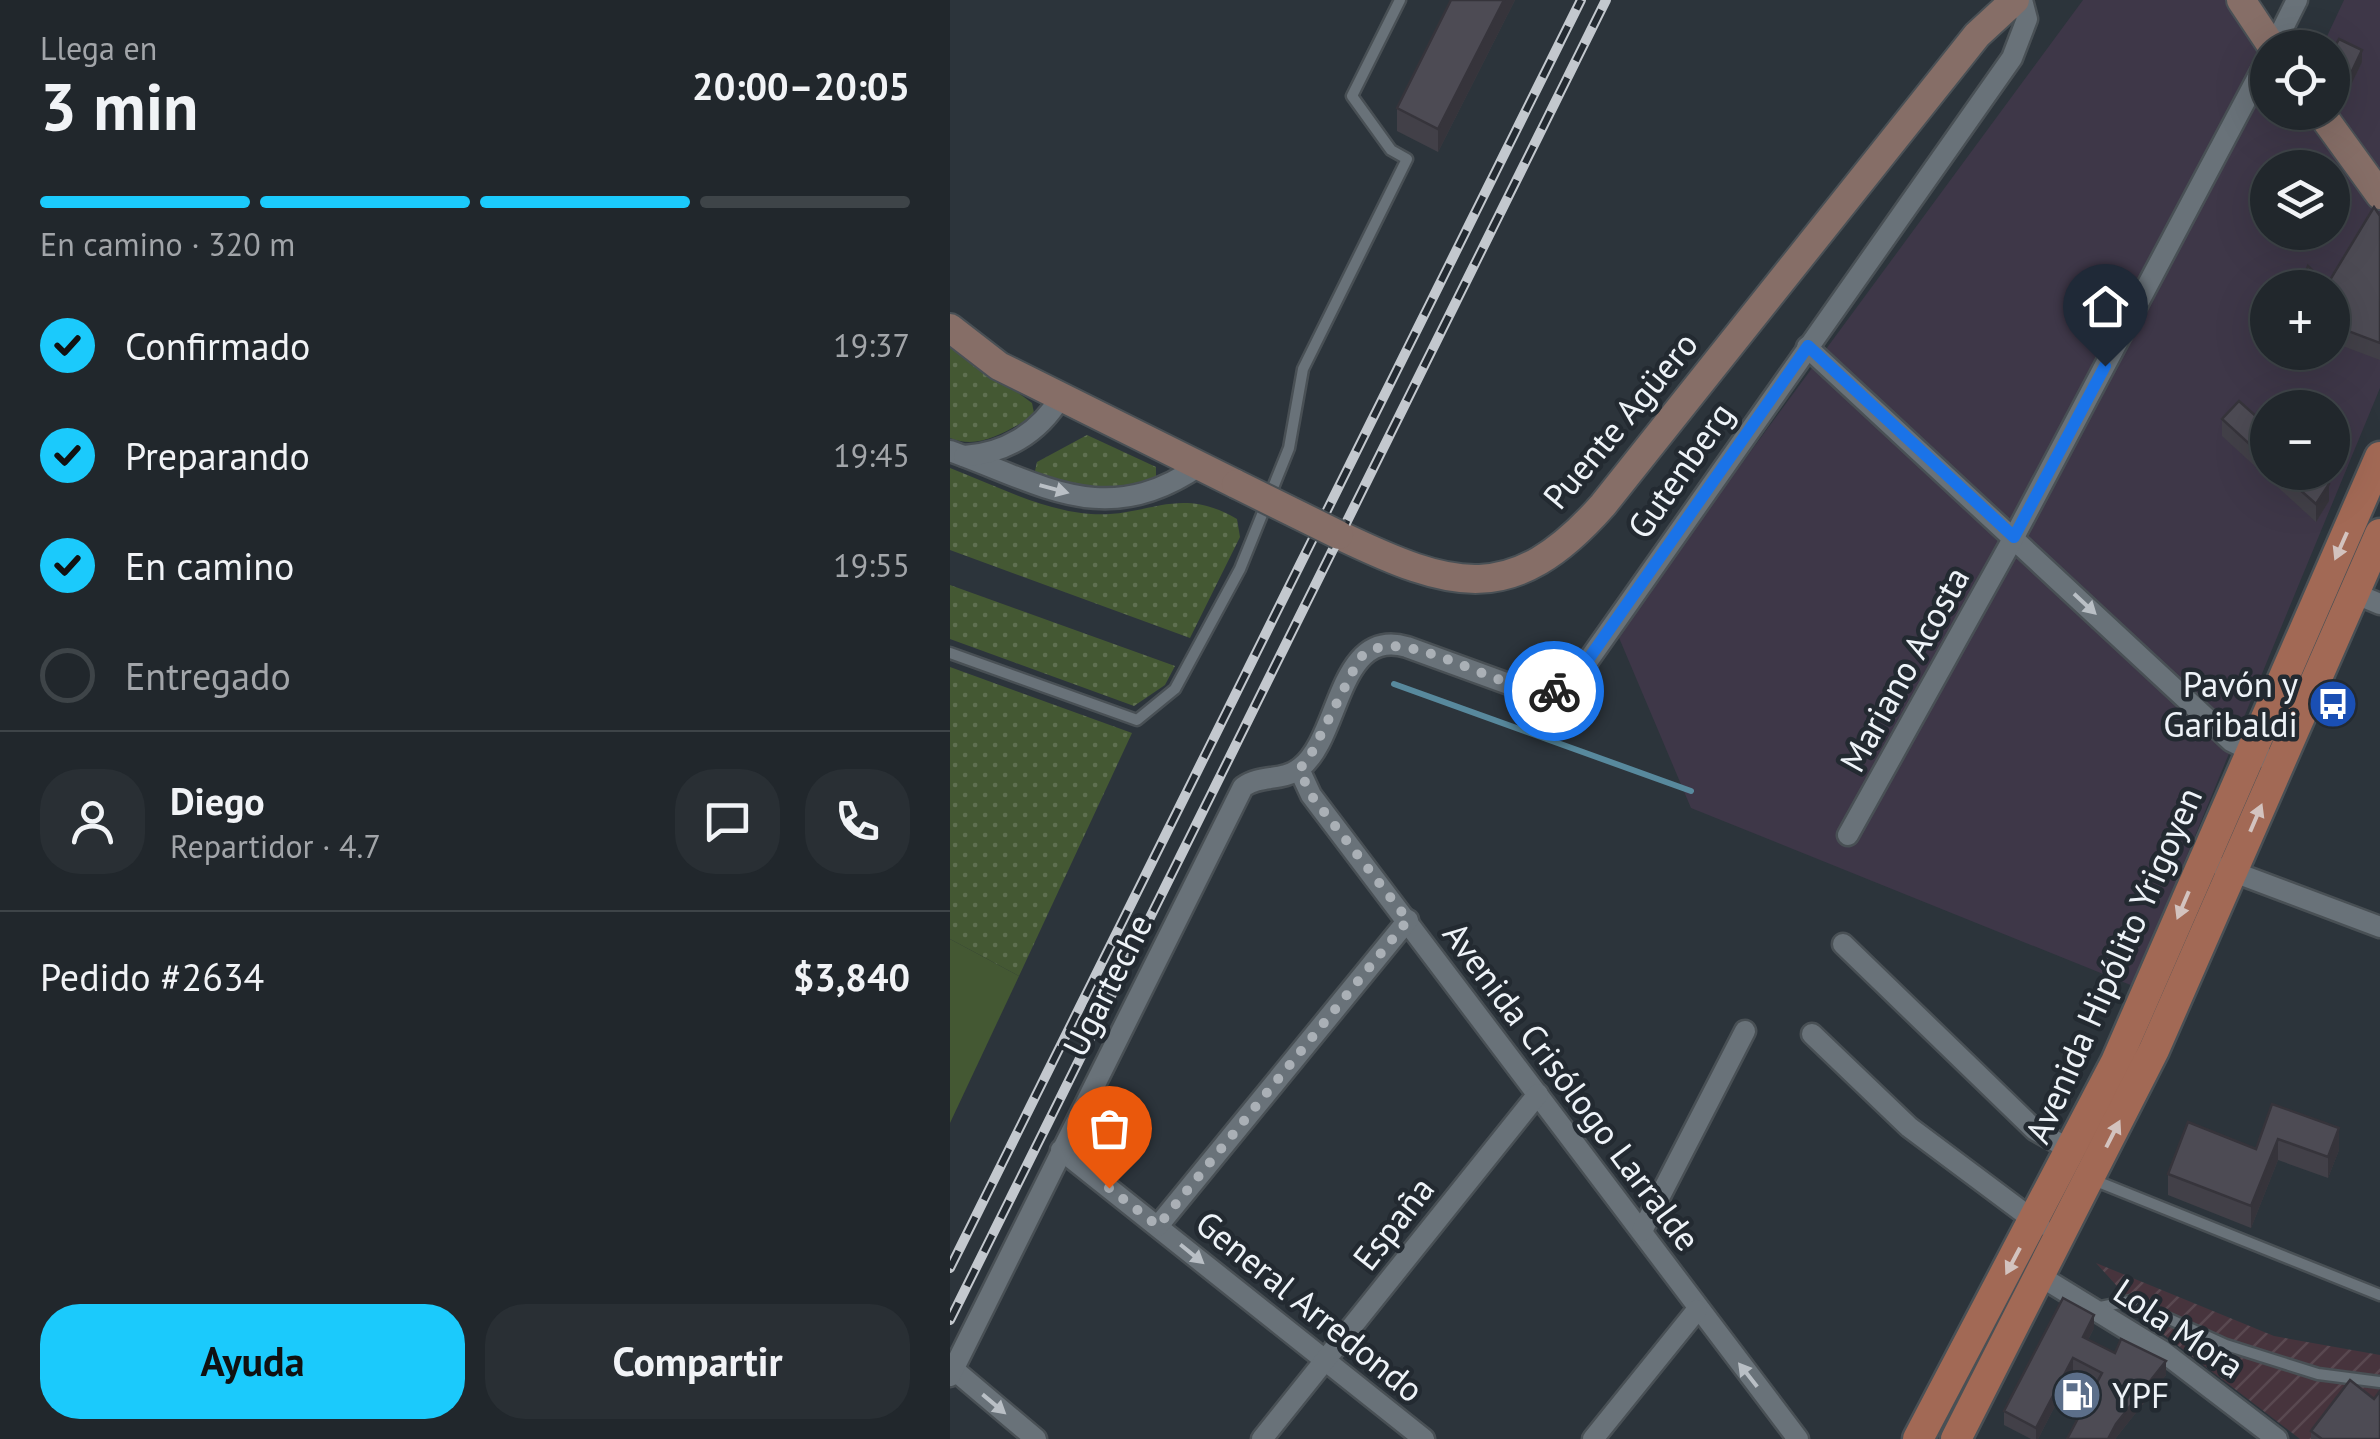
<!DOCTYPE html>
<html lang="es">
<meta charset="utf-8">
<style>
body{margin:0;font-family:"PT Sans",sans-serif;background:#292f34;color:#f1f3f6;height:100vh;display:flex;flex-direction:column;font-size:38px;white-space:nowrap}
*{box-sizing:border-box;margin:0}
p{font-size:32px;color:#a2a5a9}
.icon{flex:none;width:55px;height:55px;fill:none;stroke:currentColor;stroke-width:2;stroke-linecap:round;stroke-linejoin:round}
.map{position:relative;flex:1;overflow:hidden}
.drawer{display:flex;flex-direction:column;background:#21272c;width:950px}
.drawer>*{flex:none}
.controls{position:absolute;left:1300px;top:30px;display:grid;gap:20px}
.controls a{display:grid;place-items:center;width:100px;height:100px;border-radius:50%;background:#21272c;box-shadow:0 10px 40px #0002,0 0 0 2px #3e4448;font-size:50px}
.pin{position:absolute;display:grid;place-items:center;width:85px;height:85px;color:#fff;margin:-102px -42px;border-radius:50% 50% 50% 0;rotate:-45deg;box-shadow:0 0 10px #0007}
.pin .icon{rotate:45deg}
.courier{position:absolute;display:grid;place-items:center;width:100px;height:100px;margin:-50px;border:8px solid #1a73e8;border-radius:50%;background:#fff;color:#222;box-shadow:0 2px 12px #0007}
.headline em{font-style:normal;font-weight:700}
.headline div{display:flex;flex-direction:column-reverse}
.headline{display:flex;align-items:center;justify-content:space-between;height:170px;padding:0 40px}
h1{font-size:65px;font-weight:700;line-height:75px}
.bar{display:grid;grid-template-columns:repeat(4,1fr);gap:15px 10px;align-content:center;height:120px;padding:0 40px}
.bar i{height:12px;border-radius:8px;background:#3e4448}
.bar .current{background:#1bcafc}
.bar p{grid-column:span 4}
.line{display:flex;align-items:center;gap:25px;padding:0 40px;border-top:2px solid #3e4448}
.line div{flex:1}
.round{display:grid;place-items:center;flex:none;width:105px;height:105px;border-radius:40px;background:#292f34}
ol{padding:0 40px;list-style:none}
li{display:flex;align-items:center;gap:30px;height:110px}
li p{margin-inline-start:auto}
li .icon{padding:10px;border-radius:50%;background:#1bcafc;color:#111;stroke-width:4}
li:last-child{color:#a2a5a9}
li i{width:55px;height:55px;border:5px solid #3e4448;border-radius:50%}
.cta{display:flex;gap:20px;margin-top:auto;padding:20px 40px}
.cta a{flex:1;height:115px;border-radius:40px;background:#1bcafc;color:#111;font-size:40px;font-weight:700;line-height:115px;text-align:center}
.cta a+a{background:#292f34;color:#f1f3f6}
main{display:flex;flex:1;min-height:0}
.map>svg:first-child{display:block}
</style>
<main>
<section class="drawer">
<div class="headline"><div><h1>3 min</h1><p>Llega en</p></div><em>20:00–20:05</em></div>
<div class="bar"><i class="current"></i><i class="current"></i><i class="current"></i><i></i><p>En camino · 320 m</p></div>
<ol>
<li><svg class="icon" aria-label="check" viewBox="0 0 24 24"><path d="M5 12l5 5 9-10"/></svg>Confirmado<p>19:37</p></li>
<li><svg class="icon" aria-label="check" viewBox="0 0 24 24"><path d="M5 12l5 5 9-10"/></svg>Preparando<p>19:45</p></li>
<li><svg class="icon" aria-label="check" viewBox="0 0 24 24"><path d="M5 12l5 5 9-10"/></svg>En camino<p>19:55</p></li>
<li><i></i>Entregado</li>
</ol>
<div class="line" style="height:180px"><a class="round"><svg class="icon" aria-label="person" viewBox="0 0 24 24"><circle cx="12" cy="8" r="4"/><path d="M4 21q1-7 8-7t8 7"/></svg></a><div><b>Diego</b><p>Repartidor · 4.7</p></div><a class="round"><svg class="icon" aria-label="chat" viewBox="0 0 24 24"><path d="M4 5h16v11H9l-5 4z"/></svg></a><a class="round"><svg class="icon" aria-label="phone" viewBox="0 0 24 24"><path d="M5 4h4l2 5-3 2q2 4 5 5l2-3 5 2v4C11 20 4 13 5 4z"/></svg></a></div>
<div class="line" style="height:130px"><div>Pedido #2634</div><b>$3,840</b></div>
<div class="cta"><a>Ayuda</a><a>Compartir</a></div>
</section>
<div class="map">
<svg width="1430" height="1439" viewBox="0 0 1430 1439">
<defs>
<pattern id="industrial-furrows" width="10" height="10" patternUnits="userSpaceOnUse" patternTransform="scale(2.5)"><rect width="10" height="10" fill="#47343d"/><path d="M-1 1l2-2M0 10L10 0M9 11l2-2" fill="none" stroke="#594850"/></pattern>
<pattern id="grass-dots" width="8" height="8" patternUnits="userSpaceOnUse" patternTransform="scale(2.5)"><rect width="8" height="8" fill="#445833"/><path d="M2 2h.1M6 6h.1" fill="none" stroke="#5f7051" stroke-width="1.8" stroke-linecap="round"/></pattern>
</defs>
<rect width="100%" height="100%" fill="#2c343b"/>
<path fill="#3e3748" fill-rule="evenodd" d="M1133,0H1279L1317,56L1318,112H1382V48L1372,47L1394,0H1430V388L1183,986L741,808L667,633ZM1318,168H1382V232H1318ZM1318,288H1382V352H1318ZM1318,408H1382V472H1318Z"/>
<polygon fill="url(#industrial-furrows)" points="1146,1263 1324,1336 1430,1355 1430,1439 1350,1439 1205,1328"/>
<g fill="url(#grass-dots)">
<path d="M0,343L82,403L84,413L80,418C55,432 29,450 0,438Z"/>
<path d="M137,435L206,467V476C173,498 118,489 85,471L87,462Z"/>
<path d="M0,468C42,484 86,507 131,513C195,522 224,482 287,519L290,537L240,638L0,550Z"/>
<polygon points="0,585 225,666 215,685 184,706 0,639"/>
<polygon points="0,667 182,733 69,976 0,939"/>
</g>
<polygon fill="#445833" points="0,939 69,976 0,1123"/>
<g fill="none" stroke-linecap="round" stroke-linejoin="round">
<polyline stroke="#58899d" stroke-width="6" points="444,684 741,791"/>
<g stroke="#495055" stroke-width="15">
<g id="lane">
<polyline points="0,653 187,720 225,689 290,569 339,448 353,369 457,159 441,150 402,96 450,0"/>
<polyline points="1141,1179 1430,1295"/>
<polyline points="1145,1308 1180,1301 1276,1345 1368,1374 1430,1382"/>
</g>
</g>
<g stroke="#495055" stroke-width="25">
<g id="street">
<polyline points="1323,48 1347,0"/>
<polyline points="857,347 1281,741 1313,757"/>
<path d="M0,451C94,485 156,530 249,466"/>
<path d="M14,456C54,454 89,433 110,398"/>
<polyline points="1404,593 1430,604"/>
<polyline points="349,769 361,795 848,1439"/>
<polyline points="898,835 1064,537 1318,58"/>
<polyline points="1273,868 1430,927"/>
<polyline points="893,944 1085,1130 1121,1150"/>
<polyline points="862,1034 959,1127 1090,1225"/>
<polyline points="111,1150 474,1439"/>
<polyline points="208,1226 458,920"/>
<polyline points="692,1231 795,1031"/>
<polyline points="1090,1276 1212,1351 1327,1439"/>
<polyline points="3,1369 86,1439"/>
<path d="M0,1376L293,787C311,774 332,782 350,768C391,737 387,627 457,647L578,691L602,692L628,675L1062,58L1077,19L1072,0"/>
<polyline points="312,1439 588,1094"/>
<polyline points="643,1439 747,1310"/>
</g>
</g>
<g stroke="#495055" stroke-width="32">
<g id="secondary">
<polyline points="1291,0 1323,48"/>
<polyline points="1370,112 1430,195"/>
<polyline points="0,328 49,366 286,484"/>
<path d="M389,535C502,589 562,608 653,505L1027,35L1065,0"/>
</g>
</g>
<g stroke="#495055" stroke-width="35">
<g id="primary">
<polyline points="968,1439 1166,1062 1430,457"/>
<polyline points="1006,1439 1204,1050 1430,534"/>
</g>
</g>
<use href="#lane" stroke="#697279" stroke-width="10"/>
<use href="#street" stroke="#697279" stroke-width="20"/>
<use href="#secondary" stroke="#866e67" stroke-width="28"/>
<use href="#primary" stroke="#a26955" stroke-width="30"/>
<g stroke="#c3c8ce" stroke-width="10">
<g id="rail">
<polyline points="0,1268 631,0"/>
<polyline points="0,1320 656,0"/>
</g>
</g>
<use href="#rail" stroke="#232a31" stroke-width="6" stroke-dasharray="19" stroke-linecap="butt"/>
<g stroke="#495055" stroke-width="32" stroke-linecap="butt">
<polyline id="secondary-bridge" points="286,484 389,535"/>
</g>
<use href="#secondary-bridge" stroke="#866e67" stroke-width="28"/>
</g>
<g fill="#424048">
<polygon points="501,0 565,0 488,152 447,131 447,108"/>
<polygon points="1382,52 1412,62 1393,102 1382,87"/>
<polygon points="1430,216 1430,360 1382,342 1382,288 1377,285"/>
<polygon points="1272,419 1318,427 1318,472 1366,472 1379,501 1366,522 1272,436"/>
<polygon points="1322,1104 1389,1150 1378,1178 1328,1160 1301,1228 1218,1195 1218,1174 1306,1149"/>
<polygon points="1144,1328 1138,1340 1165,1353 1216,1375 1165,1439 1146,1383 1123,1371 1088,1439 1081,1439 1054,1425 1054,1411"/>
<polygon points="1424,1399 1430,1439 1361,1439 1361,1431"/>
</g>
<g fill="#36343b">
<polygon points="554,0 565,0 488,152 488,129"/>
<polygon points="1412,50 1412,62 1393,102 1393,90"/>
<polygon points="1379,484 1379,501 1366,522 1366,504"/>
<polygon points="1389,1128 1389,1150 1378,1178 1378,1157"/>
<polygon points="1328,1139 1328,1160 1301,1228 1301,1206"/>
<polygon points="1144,1315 1144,1328 1133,1350 1133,1337"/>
<polygon points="1123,1358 1123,1371 1088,1439 1086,1439 1086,1428"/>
<polygon points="1216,1361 1216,1375 1165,1439 1158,1439 1166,1424"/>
</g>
<g fill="#4d4b54" stroke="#36343b" stroke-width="2.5">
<polygon points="501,0 554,0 488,129 447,108"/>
<polygon points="1389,39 1412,50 1393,90 1382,75 1382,52"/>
<polygon points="1424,207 1430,216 1430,343 1382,325 1382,288 1349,288 1358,266 1377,285"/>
<polygon points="1289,401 1318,427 1318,461 1272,419"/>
<polygon points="1330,472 1366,472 1379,484 1366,504"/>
<polygon points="1322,1104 1389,1128 1378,1157 1328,1139 1301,1206 1218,1174 1238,1122 1306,1149"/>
<polygon points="1113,1298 1144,1315 1133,1337 1165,1353 1171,1339 1216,1361 1166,1424 1158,1439 1117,1439 1152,1373 1123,1358 1086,1428 1054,1411"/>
<polygon points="1400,1380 1424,1399 1430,1391 1430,1439 1372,1439 1361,1431"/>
</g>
<defs><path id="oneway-solid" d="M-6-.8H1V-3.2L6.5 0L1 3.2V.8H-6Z" transform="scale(2.5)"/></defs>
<g fill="#b9bfc5">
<use href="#oneway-solid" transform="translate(104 489) rotate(15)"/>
<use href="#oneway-solid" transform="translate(1135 604) rotate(43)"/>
<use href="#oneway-solid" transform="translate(242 1254) rotate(39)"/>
<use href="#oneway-solid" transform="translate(798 1375) rotate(-128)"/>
<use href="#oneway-solid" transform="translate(44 1404) rotate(40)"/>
</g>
<g fill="#d3c3bf">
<use href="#oneway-solid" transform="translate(1391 546) rotate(114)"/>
<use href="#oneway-solid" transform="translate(1306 818) rotate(-67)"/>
<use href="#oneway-solid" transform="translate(1233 905) rotate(113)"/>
<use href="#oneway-solid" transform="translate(1163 1134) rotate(-63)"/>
<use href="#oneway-solid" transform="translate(1063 1261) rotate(118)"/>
</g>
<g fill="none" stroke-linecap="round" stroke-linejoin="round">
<path stroke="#aab0b6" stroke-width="10" stroke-dasharray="0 18" d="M159,1188L208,1226L458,920L361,795L349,769L358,760L409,659C449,616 549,696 604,691"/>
<polyline stroke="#1a73e8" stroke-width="12" points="604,691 628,674 858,346 1064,537 1155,366"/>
</g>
<defs>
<g id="bus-disc" transform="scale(2.5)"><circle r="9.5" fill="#1a4fb4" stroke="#232a31"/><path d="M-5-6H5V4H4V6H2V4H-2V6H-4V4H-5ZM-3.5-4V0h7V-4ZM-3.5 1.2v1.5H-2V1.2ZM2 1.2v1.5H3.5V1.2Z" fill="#fff"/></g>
<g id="fuel-disc" transform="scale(2.5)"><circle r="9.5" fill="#5c6f8a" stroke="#232a31"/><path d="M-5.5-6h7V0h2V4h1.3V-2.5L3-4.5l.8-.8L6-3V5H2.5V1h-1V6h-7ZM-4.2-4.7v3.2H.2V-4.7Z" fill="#fff"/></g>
</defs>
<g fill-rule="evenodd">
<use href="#bus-disc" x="1383" y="704"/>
<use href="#fuel-disc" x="1127" y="1395"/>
</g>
<g text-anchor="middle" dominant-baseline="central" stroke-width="9" stroke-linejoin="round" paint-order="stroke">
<g font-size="35" fill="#eef3f8" stroke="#232a31">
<text transform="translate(670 420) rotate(-50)">Puente Agüero</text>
<text transform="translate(730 470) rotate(-55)">Gutenberg</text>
<text transform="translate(954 669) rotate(-61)">Mariano Acosta</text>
<text transform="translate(1163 965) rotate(-66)">Avenida Hipólito Yrigoyen</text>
<text transform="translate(157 985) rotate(-63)">Ugarteche</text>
<text transform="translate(622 1086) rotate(53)">Avenida Crisólogo Larralde</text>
<text transform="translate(443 1223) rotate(-52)">España</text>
<text transform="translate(360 1306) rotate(39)">General Arredondo</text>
<text transform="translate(1229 1328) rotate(34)">Lola Mora</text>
</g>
<g font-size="35" fill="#eef3f8" stroke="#232a31" text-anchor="end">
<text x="1348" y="684">Pavón y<tspan x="1348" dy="40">Garibaldi</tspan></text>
<text x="1162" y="1395" text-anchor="start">YPF</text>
</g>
</g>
</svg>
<div class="controls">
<a><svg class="icon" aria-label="locate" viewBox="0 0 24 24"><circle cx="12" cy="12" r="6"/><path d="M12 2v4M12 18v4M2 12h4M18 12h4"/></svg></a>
<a><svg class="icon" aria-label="layers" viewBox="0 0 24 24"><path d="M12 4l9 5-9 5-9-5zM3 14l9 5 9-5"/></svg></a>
<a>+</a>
<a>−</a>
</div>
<div class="pin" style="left:159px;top:1188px;background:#ea580c"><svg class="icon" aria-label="bag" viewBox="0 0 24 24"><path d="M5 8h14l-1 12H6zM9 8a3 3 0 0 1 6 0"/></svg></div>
<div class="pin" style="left:1155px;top:366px;background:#1f2937"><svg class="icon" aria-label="home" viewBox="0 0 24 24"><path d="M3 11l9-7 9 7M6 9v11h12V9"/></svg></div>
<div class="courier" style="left:604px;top:691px"><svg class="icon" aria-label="bike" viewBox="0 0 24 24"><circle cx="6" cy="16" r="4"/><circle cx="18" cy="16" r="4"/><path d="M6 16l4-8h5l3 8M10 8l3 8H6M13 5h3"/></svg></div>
</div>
</main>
